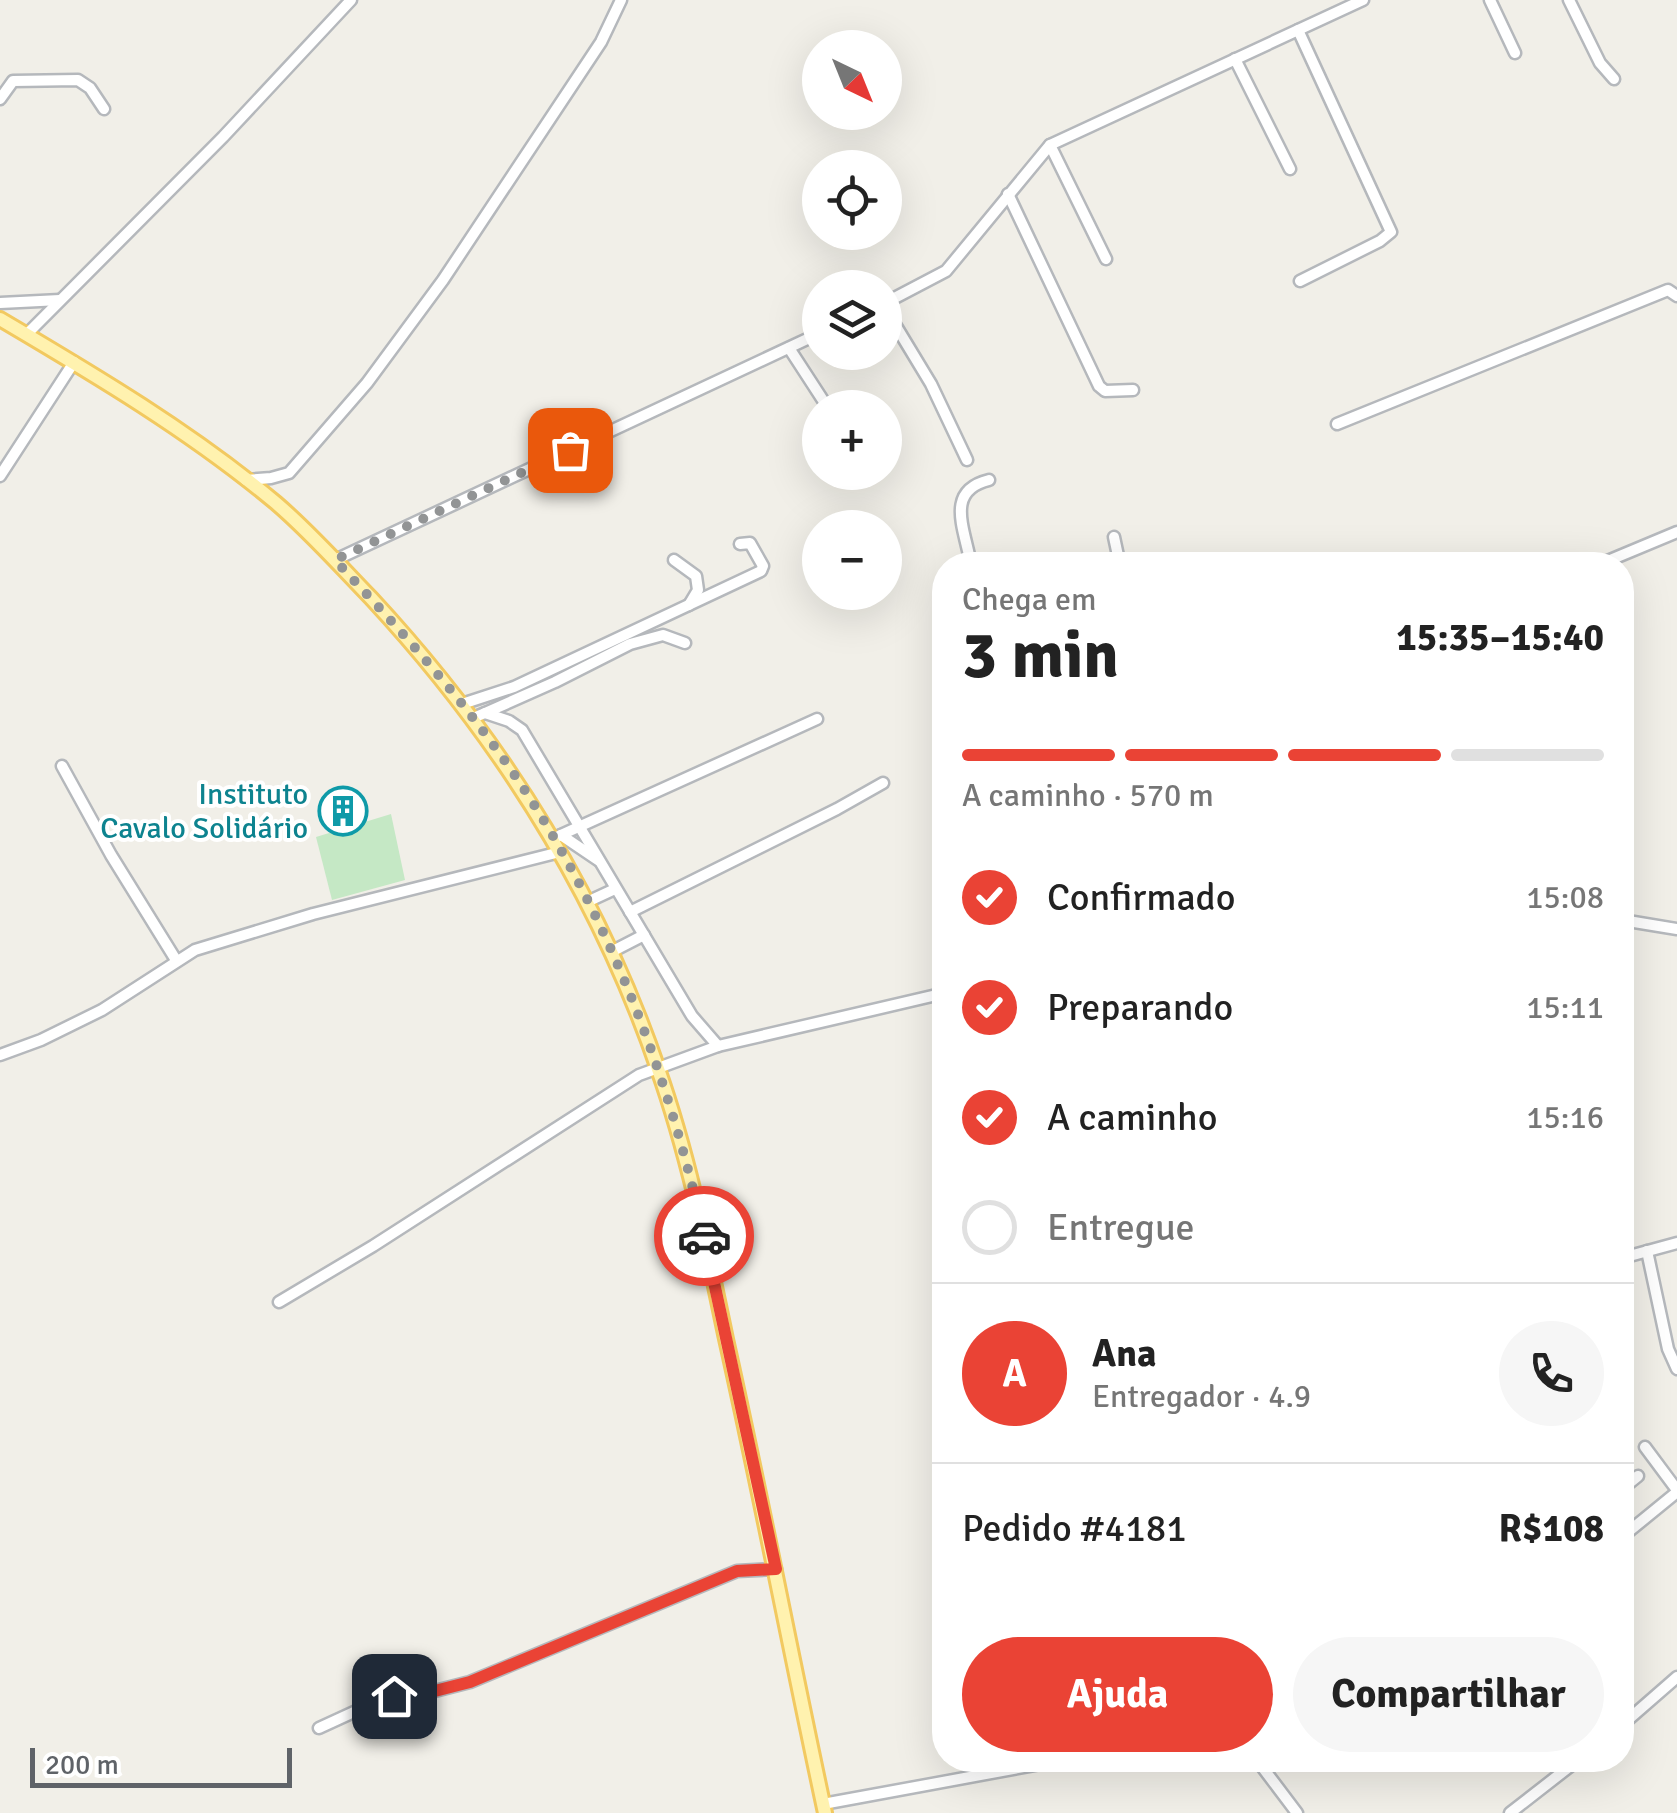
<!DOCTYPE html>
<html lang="pt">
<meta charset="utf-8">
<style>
body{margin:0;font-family:Signika,sans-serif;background:#f6f6f6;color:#222;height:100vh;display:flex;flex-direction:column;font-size:38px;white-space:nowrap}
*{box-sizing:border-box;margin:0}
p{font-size:32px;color:#767676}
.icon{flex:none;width:55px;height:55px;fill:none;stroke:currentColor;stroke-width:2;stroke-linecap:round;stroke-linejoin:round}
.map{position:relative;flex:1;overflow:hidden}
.drawer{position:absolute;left:932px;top:552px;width:702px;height:1220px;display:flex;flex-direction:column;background:#fff;border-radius:40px;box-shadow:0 10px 40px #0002}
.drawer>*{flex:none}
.needle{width:65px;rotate:137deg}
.controls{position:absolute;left:802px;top:30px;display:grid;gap:20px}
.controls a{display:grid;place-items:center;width:100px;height:100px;border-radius:50%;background:#fff;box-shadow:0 10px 40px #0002;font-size:50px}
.scale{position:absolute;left:30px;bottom:25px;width:262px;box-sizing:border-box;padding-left:10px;border:5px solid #5f6368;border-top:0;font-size:28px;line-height:35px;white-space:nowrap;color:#5f6368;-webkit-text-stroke:8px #fff;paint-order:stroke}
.pin{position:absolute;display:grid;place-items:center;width:85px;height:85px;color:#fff;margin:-42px;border-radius:20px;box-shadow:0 5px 15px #0006}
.courier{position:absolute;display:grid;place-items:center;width:100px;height:100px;margin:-50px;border:8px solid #ea4335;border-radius:50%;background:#fff;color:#222;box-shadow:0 2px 12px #0007}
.summary em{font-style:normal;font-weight:800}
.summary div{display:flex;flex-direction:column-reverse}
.summary{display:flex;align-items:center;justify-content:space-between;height:170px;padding:0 30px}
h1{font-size:65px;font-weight:800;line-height:75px}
.bar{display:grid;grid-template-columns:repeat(4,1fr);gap:15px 10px;align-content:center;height:120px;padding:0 30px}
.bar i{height:12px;border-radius:8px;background:#e0e0e0}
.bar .on{background:#ea4335}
.bar p{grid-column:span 4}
.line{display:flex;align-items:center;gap:25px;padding:0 30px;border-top:2px solid #e0e0e0}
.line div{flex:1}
.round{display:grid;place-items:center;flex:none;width:105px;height:105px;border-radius:52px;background:#f6f6f6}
ol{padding:0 30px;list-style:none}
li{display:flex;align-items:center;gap:30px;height:110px}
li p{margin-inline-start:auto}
li .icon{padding:10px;border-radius:50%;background:#ea4335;color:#fff;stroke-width:4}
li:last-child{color:#767676}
li i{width:55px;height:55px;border:5px solid #e0e0e0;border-radius:50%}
.action{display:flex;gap:20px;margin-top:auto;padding:20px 30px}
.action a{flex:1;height:115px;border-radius:60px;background:#ea4335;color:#fff;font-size:40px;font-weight:800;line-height:115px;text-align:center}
.action a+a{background:#f6f6f6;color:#222}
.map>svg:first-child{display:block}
</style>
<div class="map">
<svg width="1677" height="1813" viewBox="0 0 1677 1813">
<rect width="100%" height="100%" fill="#f1efe8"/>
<polygon fill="#c5e8c5" points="391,814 405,880 332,900 316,837"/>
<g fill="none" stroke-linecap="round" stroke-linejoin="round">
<g stroke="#b5b8bc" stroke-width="15">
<g id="minor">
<polyline points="1490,0 1515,53"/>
<polyline points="1569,0 1600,63 1614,79"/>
<polyline points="1298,30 1391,232 1380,241 1300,281"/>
<polyline points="1235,59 1290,169"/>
<polyline points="0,99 13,81 78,80 90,88 104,109"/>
<polyline points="1050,145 1106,259"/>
<polyline points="1008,194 1099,386 1105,391 1133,390"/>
<polyline points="0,303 60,300"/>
<polyline points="885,303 946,271 1050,145 1363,0"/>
<polyline points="885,308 931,384 967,460"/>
<polyline points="27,334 223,137 351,0"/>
<polyline points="789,348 828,408"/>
<polyline points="1337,424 1668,290 1677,296"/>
<polyline points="0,476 74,362"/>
<polyline points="246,480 271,478 289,473 367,383 443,280 601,42 621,0"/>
<polyline points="1114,537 1120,565"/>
<polyline points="335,560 820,333"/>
<polyline points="674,560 696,576 698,590 689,605"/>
<path d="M971,565C965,529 944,491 989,480"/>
<polyline points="1598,565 1677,532"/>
<polyline points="462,704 514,687 761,571 763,566 750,543 740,544"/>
<polyline points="485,713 555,682 630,644 663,635 685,643"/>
<polyline points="473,718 485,713 509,721 522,730 692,1016 718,1046"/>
<polyline points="62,766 111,855 176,960"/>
<polyline points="561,835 598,860"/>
<polyline points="552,839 817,719"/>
<polyline points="587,902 615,889"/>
<polyline points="630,912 837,809 883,783"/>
<polyline points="1622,920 1677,929"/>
<polyline points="611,952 644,935"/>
<polyline points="0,1055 41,1040 102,1010 195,950 313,914 560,852"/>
<polyline points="1647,1251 1668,1349 1677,1369"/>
<polyline points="1622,1258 1677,1243"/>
<polyline points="279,1302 373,1246 639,1075 718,1046 945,993"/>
<polyline points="1645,1447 1677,1490"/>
<polyline points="1622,1489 1638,1476"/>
<polyline points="1622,1537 1677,1492"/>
<polyline points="1622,1725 1677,1677"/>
<polyline points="319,1728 380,1700 423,1694 470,1682 737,1571 776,1569"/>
<polyline points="1257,1760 1297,1813"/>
<polyline points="823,1804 1062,1760"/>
<polyline points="1510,1813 1578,1760"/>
</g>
</g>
<g stroke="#f2c960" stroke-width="18">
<path id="major" d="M0,319C95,375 191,432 276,503C310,532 340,566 371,598C498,735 597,891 658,1069C689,1157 707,1248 726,1339C761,1496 791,1655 825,1813"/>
</g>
<use href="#minor" stroke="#fff" stroke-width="10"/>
<use href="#major" stroke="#fff2af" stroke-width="12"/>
</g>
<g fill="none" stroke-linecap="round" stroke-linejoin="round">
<path stroke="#929495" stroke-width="10" stroke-dasharray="0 18" d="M570,450L335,560C392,621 448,682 497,750C600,892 667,1066 704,1236"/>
<polyline stroke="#ea4335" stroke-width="12" points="394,1696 423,1694 470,1682 737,1571 776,1569 704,1236"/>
</g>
<defs>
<g id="building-ring" transform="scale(2.5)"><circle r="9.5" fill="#fff" stroke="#0f9aa8" stroke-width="1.5"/><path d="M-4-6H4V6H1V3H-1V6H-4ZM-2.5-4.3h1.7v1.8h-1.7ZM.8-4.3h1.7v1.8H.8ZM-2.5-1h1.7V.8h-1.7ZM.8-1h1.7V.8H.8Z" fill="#0f9aa8"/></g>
</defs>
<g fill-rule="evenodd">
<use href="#building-ring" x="343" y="811"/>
</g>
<g text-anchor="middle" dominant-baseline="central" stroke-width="8" stroke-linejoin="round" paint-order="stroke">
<g font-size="30" fill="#0d838f" stroke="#fff" text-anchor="end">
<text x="308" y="794">Instituto<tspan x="308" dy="34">Cavalo Solidário</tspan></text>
</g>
</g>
</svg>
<div class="controls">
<a><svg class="needle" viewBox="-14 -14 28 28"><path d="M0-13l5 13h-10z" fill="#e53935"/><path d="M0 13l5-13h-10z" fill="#767676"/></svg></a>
<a><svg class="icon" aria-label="locate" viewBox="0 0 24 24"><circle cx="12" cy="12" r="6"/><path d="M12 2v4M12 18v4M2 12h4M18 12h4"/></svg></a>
<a><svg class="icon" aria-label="layers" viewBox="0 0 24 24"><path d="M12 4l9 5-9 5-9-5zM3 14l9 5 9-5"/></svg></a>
<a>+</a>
<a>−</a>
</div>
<div class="scale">200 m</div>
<div class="pin" style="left:570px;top:450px;background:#ea580c"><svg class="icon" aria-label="bag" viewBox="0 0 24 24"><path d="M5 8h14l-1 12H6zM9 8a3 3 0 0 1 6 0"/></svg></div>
<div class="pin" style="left:394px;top:1696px;background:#1f2937"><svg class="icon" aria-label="home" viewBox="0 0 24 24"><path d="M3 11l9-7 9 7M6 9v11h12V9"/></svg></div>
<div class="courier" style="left:704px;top:1236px"><svg class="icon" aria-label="car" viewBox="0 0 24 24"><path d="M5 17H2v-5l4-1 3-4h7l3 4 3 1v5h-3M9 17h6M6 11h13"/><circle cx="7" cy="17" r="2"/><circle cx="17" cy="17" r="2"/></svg></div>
<section class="drawer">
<div class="summary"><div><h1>3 min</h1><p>Chega em</p></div><em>15:35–15:40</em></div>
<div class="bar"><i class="on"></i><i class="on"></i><i class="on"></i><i></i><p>A caminho · 570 m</p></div>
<ol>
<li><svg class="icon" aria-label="check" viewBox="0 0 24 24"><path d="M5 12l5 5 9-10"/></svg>Confirmado<p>15:08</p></li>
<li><svg class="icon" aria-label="check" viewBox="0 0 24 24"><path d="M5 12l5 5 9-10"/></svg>Preparando<p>15:11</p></li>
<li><svg class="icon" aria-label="check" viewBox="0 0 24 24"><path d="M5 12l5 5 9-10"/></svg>A caminho<p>15:16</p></li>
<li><i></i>Entregue</li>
</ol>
<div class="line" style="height:180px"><b class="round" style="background:#ea4335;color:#fff">A</b><div><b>Ana</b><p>Entregador · 4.9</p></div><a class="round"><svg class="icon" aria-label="phone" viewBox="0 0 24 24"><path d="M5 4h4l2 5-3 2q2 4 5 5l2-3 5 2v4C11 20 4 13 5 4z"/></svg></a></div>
<div class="line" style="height:130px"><div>Pedido #4181</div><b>R$108</b></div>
<div class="action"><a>Ajuda</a><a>Compartilhar</a></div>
</section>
</div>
